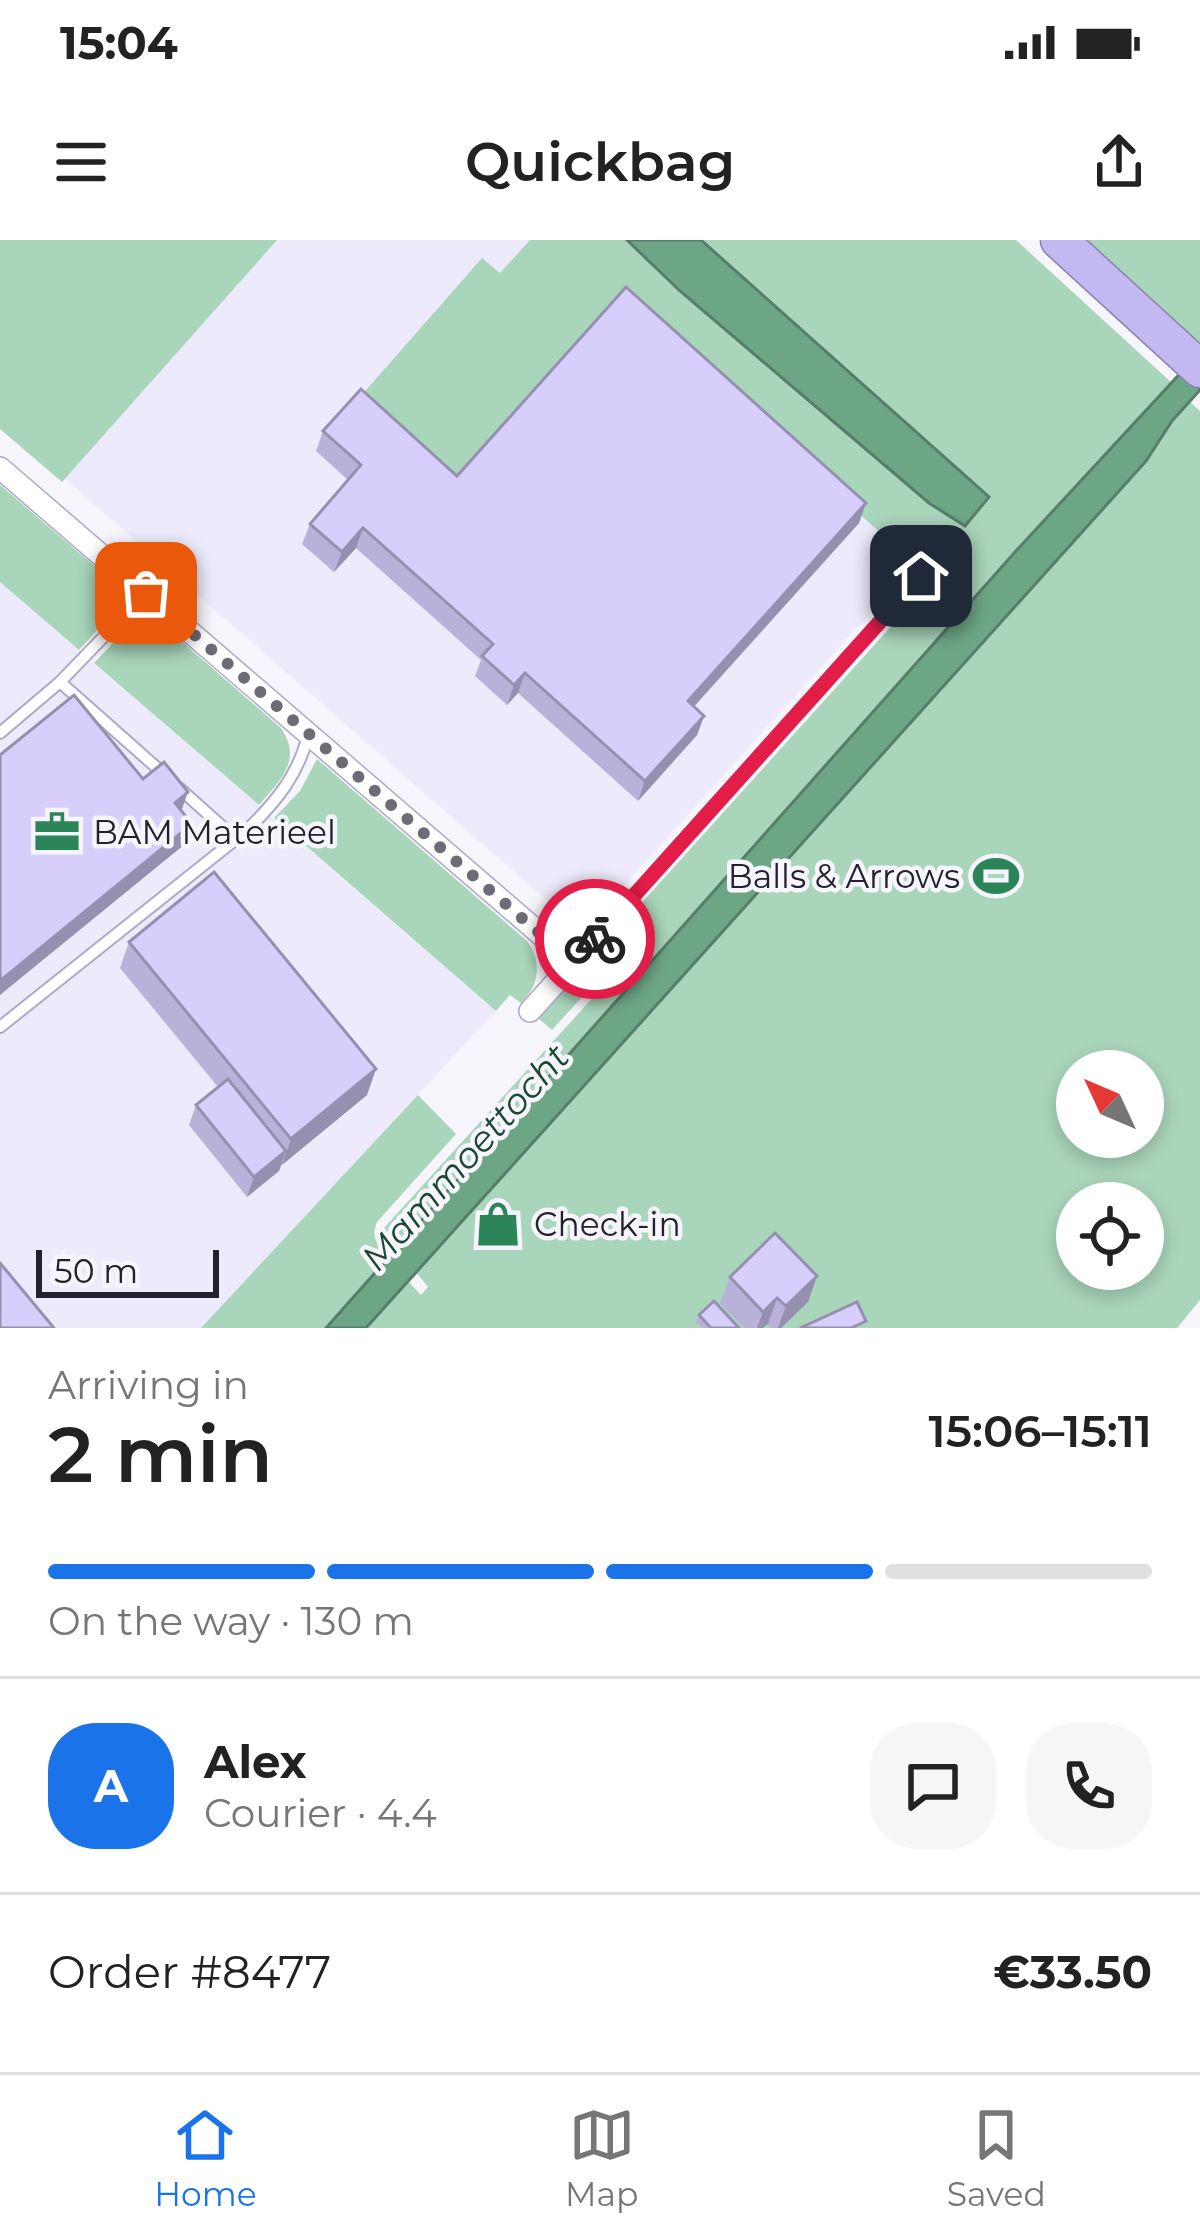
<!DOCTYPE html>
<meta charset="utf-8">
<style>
body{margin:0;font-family:Montserrat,sans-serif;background:#f6f6f6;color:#222;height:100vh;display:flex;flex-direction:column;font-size:45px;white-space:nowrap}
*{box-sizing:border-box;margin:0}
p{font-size:39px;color:#767676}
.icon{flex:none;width:66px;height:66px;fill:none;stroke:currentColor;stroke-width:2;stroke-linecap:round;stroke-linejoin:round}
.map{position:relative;height:1088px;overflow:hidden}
.drawer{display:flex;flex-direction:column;background:#fff;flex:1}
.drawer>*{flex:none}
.needle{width:78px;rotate:314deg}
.controls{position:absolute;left:1056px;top:810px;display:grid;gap:24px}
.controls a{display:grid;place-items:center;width:108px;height:108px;border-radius:50%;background:#fff;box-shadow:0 6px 18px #0003;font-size:60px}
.scale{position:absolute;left:36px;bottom:30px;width:183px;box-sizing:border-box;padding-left:12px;border:6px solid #24212e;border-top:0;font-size:33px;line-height:42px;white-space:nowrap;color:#24212e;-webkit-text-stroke:9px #f6f5fc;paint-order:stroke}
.pin{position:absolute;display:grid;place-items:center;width:102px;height:102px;color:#fff;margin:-51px;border-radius:24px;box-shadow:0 6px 18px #0006}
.courier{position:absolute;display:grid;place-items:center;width:120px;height:120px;margin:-60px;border:9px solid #e11d48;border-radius:50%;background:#fff;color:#222;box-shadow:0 3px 15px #0007}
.summary em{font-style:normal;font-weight:600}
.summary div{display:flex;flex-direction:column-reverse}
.summary{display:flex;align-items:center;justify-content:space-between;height:204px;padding:0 48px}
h1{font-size:78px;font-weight:600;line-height:90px}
.bar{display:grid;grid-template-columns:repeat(4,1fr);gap:18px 12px;align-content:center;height:144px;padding:0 48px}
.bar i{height:15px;border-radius:9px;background:#e0e0e0}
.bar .on{background:#1a73e8}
.bar p{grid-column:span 4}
.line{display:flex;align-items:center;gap:30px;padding:0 48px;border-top:3px solid #e0e0e0}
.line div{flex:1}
.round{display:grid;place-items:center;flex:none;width:126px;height:126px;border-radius:48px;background:#f6f6f6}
.status{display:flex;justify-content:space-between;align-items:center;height:84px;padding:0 60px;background:#fff;direction:ltr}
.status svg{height:33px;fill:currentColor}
header{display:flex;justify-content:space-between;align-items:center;height:156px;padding:0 48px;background:#fff;font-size:54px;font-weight:600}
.menu{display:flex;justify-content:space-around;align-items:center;height:168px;border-top:3px solid #e0e0e0;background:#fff;font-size:33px;color:#767676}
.menu a{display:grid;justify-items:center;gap:6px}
.menu .on{color:#1a73e8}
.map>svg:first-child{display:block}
</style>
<div class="status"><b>15:04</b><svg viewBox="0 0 49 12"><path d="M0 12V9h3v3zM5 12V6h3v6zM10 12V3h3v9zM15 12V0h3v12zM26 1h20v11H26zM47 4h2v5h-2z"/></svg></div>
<header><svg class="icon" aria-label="menu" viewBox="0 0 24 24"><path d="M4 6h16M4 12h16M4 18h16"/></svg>Quickbag<svg class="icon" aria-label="share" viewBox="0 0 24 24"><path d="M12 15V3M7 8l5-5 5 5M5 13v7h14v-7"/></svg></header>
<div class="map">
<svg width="1200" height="1088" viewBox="0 0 1200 1088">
<rect width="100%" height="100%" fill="#f6f5fc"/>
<g fill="#edeafb">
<polygon points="266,0 580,0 926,311 601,671 593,665 575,685 57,232"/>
<polygon points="0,342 496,771 201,1088 0,1088"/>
</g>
<g fill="#a9d5ba" fill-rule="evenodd">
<polygon points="0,0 277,0 62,242 0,189"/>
<polygon points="530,0 627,0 680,51 929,263 964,285 989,256 701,0 1016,0 1173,144 1015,312 397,1008 384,994 384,988 607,742 612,725 601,708 933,340 618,57 452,241 360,157 482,18 500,33"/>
<polygon points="1082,0 1200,0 1200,105 1200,104"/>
<path d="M1190,162L1200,171V1060L1177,1088H366L408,1041L421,1055L428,1047L416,1032L1146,221L1163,194ZM1077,831H1143V897H1077ZM1077,963H1143V1029H1077Z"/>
<path d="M0,245L104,334C117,372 104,383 79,410L0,342Z"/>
<path d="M145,388L173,394L281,488C303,521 280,540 259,565L94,423L118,398Z"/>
<path d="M317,519L527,701C542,722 540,745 521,763L510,755L496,771L274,578L300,551Z"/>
<polygon points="592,717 597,718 602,725 600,737 552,790 538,778"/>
<path d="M418,855L456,894L377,982C370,998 378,1005 388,1017L326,1088H201Z"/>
</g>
<g fill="#6ca685" stroke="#567e6b" stroke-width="3">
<polygon points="627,0 701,0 989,257 965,286 929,263 680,51"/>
<polygon points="1200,112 1200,150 1172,181 1146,221 366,1088 326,1088 1015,312"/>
</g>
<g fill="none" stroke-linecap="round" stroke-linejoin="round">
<g stroke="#aea8c9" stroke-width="14">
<g id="lane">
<polyline points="60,442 165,535"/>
<polyline points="0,493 60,442 146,353"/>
<polyline points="179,548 236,599"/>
<polyline points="612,680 921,336"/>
<path d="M0,787L246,591C277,561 299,534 309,492"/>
</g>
</g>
<g stroke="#aea8c9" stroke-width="24">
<g id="street">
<polyline points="0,228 574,723"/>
<polyline points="530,771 612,680"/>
</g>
</g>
<g stroke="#8c83ad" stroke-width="39">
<polyline id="highway" points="1059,0 1200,129"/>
</g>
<use href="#lane" stroke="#fff" stroke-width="10"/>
<use href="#street" stroke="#fff" stroke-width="21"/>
<use href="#highway" stroke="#c4b8f2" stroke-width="36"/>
</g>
<g fill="#b9b1d9">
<polygon points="323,191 457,236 866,263 859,283 694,466 704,476 697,495 638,561 518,453 507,465 475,436 481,420 356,308 334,332 302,304 310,284 348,240 316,211"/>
<polygon points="129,702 367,855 281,925 279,931 247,957 189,885 196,865 218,847 120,728"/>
<polygon points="817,1036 808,1062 781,1088 772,1088 768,1084 763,1088 744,1088 720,1063 730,1037"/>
<polygon points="699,1075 739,1088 702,1088 696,1082"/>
</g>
<g fill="#9690b0">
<polygon points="866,263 859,283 681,481 688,461"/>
<polygon points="363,288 356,308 334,332 342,312"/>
<polygon points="525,433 518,453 507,465 514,445"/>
<polygon points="704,476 697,495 638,561 645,541"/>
<polygon points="188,552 181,572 175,563"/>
<polygon points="192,584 185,604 0,755 0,741"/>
<polygon points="376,829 367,855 282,925 291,899"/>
<polygon points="286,911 279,931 247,957 254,937"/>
<polygon points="817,1036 808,1062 781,1088 778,1088 786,1066"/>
<polygon points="777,1058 768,1084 763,1088 757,1088 763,1072"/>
</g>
<g fill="#d7cefc" stroke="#9690b0" stroke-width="3">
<polygon points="626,47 866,263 688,461 704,476 645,541 525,433 514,445 482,416 493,404 363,288 342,312 310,284 361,225 323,191 361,149 457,236"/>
<polygon points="74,455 143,539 164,522 188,552 175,563 192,584 0,741 0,515"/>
<polygon points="214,632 376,829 291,899 129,702"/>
<polygon points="228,839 286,911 254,937 196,865"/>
<polygon points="775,993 817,1036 786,1066 777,1058 763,1072 730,1037"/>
<polygon points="0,1023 54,1088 0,1088"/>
<polygon points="714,1061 739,1088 711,1088 699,1075"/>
<polygon points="857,1062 866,1081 851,1088 800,1088"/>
</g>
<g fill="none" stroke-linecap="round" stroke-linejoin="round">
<polyline stroke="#6e6b76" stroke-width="12" stroke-dasharray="0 21.6" points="146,353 574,723 595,699"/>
<polyline stroke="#e11d48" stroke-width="15" points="595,699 921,336"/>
</g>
<defs>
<g id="office-bare" transform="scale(3.6)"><path d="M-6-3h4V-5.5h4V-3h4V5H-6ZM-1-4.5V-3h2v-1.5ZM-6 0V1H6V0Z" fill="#2c8459" stroke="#f6f5fc" stroke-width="2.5" paint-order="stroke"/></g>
<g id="stadium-bare" transform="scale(3.6)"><path d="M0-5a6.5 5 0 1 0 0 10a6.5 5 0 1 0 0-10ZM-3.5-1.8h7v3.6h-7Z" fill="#2c8459" stroke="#f6f5fc" stroke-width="2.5" paint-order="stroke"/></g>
<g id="shop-bare" transform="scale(3.6)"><path d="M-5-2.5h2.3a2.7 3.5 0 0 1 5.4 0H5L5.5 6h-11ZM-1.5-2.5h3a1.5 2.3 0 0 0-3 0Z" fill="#2c8459" stroke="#f6f5fc" stroke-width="2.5" paint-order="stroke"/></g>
</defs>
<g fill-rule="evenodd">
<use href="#office-bare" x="57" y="592"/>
<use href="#stadium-bare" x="996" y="636"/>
<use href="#shop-bare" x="498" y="984"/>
</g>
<g text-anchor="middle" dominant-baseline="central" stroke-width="9" stroke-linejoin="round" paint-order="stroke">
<g font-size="33" fill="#24212e" stroke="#f6f5fc" text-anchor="start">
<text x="93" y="592">BAM Materieel</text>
<text x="960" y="636" text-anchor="end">Balls &amp; Arrows</text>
<text x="534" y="984">Check-in</text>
</g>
<g font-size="36" font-style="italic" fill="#1a4830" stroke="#f6f5fc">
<text transform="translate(465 917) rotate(-48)">Mammoettocht</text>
</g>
</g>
</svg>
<div class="controls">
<a><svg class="needle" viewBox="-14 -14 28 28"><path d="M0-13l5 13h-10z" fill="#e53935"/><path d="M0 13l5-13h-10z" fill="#767676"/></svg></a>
<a><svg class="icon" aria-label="locate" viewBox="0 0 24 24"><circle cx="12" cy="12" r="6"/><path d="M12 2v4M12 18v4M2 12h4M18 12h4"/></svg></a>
</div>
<div class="scale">50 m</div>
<div class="pin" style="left:146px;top:353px;background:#ea580c"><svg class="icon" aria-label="bag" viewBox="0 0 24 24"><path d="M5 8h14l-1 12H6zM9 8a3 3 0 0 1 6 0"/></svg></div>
<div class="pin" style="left:921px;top:336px;background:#1f2937"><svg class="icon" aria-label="home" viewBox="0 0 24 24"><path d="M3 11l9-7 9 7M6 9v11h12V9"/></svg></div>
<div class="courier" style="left:595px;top:699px"><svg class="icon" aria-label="bike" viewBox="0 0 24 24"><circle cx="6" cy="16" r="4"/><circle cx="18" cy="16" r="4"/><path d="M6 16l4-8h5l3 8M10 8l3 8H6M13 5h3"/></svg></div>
</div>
<section class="drawer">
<div class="summary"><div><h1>2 min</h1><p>Arriving in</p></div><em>15:06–15:11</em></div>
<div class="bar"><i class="on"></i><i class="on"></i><i class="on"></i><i></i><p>On the way · 130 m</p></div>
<div class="line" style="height:216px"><b class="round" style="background:#1a73e8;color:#fff">A</b><div><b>Alex</b><p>Courier · 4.4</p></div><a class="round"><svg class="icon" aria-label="chat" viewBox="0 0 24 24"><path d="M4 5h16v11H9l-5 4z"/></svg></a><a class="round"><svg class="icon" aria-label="phone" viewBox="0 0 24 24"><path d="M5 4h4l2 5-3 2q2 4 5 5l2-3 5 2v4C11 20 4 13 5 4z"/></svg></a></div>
<div class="line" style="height:156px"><div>Order #8477</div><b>€33.50</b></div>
</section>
<nav class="menu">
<a class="on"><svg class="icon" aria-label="home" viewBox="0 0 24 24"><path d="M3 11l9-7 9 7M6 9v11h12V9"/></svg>Home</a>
<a><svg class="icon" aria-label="map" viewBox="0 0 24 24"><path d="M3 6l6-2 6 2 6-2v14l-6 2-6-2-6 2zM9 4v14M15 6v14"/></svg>Map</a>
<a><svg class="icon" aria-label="saved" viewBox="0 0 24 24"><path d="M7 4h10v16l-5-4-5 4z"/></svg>Saved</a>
</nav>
